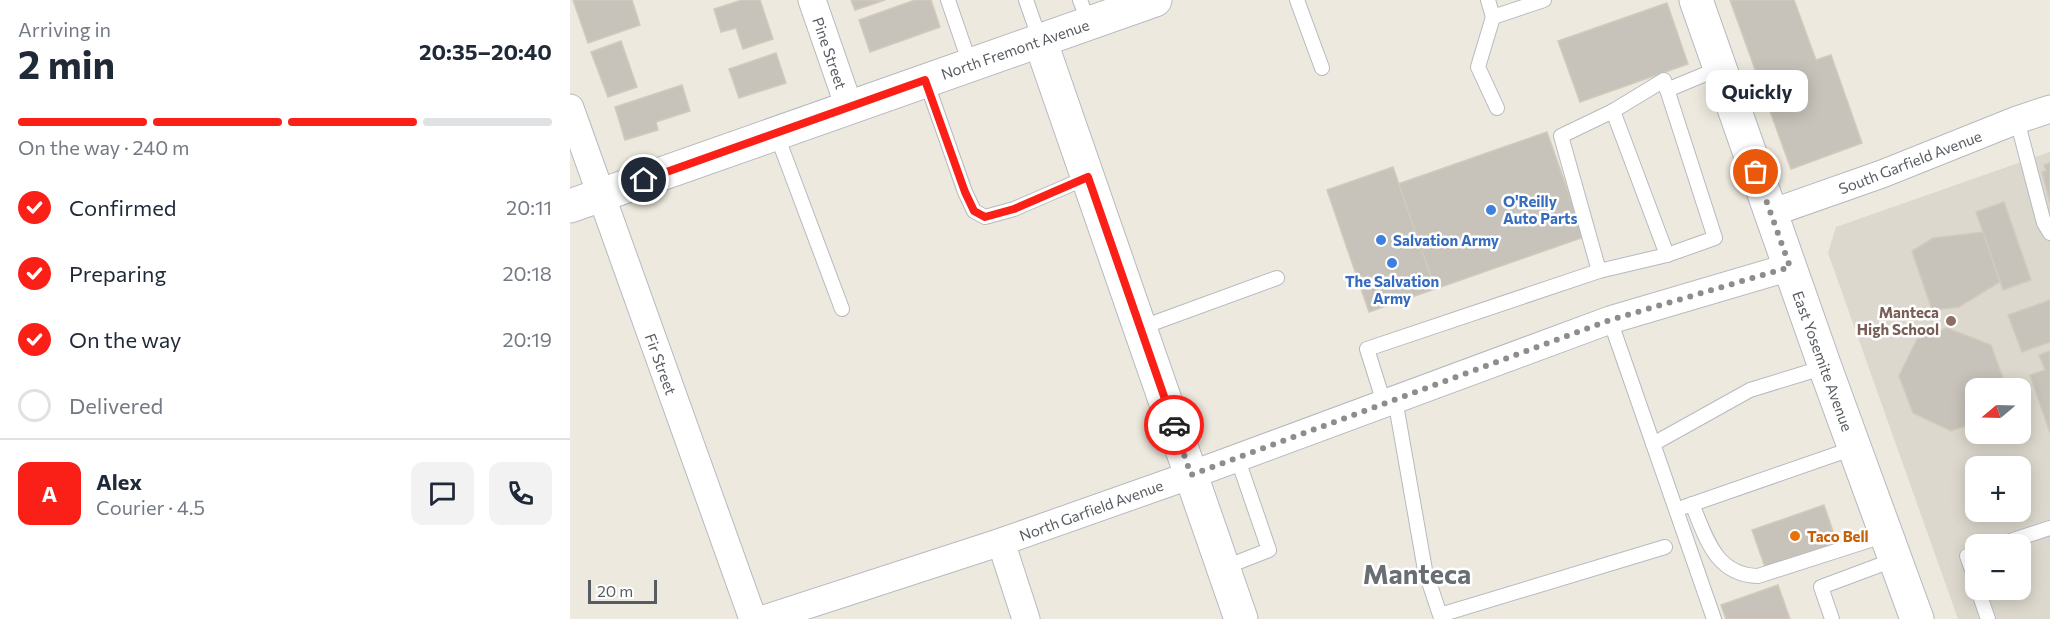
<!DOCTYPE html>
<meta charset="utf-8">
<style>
body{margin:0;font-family:Commissioner,sans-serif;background:#f2f2f3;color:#1f2937;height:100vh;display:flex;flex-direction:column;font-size:22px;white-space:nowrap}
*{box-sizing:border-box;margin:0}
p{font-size:20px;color:#747a83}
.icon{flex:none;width:33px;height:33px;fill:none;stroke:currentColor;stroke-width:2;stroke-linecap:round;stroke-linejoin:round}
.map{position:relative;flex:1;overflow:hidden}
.panel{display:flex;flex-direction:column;background:#fff;width:570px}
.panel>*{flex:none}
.needle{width:39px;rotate:251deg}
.fabs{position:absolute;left:1395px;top:378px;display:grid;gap:12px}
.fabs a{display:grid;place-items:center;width:66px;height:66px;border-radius:12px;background:#fff;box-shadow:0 3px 15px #0003;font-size:30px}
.scale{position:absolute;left:18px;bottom:15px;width:69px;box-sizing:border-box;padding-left:6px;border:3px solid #575c61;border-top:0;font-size:16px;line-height:21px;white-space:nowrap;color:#575c61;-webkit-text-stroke:4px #fff;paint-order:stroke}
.pin{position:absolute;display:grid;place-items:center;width:51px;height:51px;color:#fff;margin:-26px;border:3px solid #fff;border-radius:50%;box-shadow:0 2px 6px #0007}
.courier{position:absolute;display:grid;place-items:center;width:60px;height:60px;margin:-30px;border:4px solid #fa2017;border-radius:50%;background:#fff;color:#222;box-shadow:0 2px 8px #0007}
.bubble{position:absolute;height:42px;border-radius:12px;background:#fff;box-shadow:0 3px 15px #0003;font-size:20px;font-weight:700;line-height:42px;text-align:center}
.overview em{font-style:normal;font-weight:700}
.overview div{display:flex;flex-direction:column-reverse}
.overview{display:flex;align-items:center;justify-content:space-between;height:102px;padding:0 18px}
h1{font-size:39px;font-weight:700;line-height:45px}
.bar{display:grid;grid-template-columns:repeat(4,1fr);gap:9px 6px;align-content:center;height:72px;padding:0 18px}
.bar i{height:8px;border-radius:4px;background:#e0e1e3}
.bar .active{background:#fa2017}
.bar p{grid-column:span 4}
.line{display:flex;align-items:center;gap:15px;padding:0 18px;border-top:2px solid #e0e1e3}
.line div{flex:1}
.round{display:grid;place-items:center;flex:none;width:63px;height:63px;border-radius:12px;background:#f2f2f3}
ol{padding:0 18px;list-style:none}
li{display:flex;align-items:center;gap:18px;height:66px}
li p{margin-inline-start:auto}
li .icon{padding:6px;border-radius:50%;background:#fa2017;color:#fff;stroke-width:4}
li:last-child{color:#747a83}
li i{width:33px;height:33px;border:3px solid #e0e1e3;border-radius:50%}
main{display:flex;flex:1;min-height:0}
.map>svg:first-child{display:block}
</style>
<main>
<section class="panel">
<div class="overview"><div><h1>2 min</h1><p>Arriving in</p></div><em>20:35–20:40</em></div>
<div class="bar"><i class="active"></i><i class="active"></i><i class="active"></i><i></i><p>On the way · 240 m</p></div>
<ol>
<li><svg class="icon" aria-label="check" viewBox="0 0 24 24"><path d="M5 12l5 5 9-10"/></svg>Confirmed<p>20:11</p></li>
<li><svg class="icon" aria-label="check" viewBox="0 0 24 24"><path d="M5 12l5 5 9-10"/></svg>Preparing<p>20:18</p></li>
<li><svg class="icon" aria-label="check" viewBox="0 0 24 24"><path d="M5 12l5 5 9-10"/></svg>On the way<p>20:19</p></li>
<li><i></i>Delivered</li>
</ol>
<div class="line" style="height:108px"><b class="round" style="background:#fa2017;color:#fff">A</b><div><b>Alex</b><p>Courier · 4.5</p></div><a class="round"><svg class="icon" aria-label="chat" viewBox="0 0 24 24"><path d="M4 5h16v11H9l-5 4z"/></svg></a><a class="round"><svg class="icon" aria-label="phone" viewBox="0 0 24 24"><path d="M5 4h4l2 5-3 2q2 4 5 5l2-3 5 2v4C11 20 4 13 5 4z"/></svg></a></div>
</section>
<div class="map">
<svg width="1480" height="619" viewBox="0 0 1480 619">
<rect width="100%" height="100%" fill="#ede9de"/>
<path fill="#dcd8cd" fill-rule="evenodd" d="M1480,152V619H1388L1258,253L1266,227ZM1406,388H1450V434H1406ZM1406,466H1450V512H1406ZM1406,544H1450V590H1406Z"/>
<g fill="#c7c3bb" stroke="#d2cabc" stroke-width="1.5">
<polygon points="3,0 62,0 70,25 18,43"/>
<polygon points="172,0 190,0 203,39 173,49 166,28 151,32 144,9"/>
<polygon points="281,0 315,0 285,10"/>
<polygon points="345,0 361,0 370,27 300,52 289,20"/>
<polygon points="1160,0 1224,0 1246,60 1261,55 1292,143 1221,169"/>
<polygon points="1097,3 1118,64 1010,102 988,41"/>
<polygon points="51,41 67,87 38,97 21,52"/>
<polygon points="206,53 216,83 169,98 159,69"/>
<polygon points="112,85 120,111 86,122 88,130 55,140 45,107"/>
<polygon points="977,132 1014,237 865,289 828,184"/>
<polygon points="1480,163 1480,203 1472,172 1476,171 1474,165"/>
<polygon points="823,167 865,289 799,312 757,190"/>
<polygon points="1434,202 1461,280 1433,290 1406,212"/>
<polygon points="1413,232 1430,282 1389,307 1362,310 1342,251 1363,238"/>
<polygon points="1480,300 1480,342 1452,352 1438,315"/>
<polygon points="1377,328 1421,345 1434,381 1431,388 1406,388 1406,422 1381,431 1343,413 1329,376 1347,339"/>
<polygon points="1480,351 1480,433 1460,375 1475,370 1469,355"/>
<polygon points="1254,505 1267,543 1195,567 1182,530"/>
<polygon points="1208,585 1220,619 1156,619 1151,605"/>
</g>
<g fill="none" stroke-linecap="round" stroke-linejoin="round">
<g stroke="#b6babf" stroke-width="16">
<g id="service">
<polyline points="378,0 400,64"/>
<polyline points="456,0 470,40"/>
<polyline points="510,0 519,23"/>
<polyline points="727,0 752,68"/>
<polyline points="918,0 923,17 974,0"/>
<polyline points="923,17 908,67 927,108"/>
<polyline points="356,81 395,192 404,211 415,217 444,209 518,177"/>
<polyline points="1097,90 1150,68"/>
<polyline points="1447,120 1474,223 1480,233"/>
<polyline points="206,133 272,309"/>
<polyline points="1029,271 1097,255 1145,238 1094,80 1043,111"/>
<polyline points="1040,320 1144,619"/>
<polyline points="570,328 707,278"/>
<polyline points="825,399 855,570 870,615 1095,547"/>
<polyline points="814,403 797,349 1029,271 991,136 1043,111 1097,255"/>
<polyline points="1083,444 1180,390 1255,367"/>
<path d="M1122,504C1136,537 1145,575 1188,576L1316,535"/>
<polyline points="1114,507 1284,448"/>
<polyline points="1431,544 1480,528"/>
<polyline points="1406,553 1397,556 1406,581"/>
<polyline points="653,568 699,550 667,457"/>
<polyline points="1408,590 1418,619"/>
<polyline points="1262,619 1251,587 1326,559"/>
</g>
</g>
<g stroke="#b6babf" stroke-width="29">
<g id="minor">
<polyline points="242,0 279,107"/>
<polyline points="0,108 183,619"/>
<polyline points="1201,213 1312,174 1447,120 1480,109"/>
<polyline points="431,542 456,619"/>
<polyline points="194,619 431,542 621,475 1040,320 1220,267"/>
</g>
</g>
<g stroke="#b6babf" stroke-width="35">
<g id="tertiary">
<polyline points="470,40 671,619"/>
<polyline points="0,206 585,0"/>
</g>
</g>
<g stroke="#b4b9bf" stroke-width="35">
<polyline id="secondary" points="1126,0 1255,367 1347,619"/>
</g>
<use href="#service" stroke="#fff" stroke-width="14"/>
<use href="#minor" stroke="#fff" stroke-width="27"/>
<use href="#tertiary" stroke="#fff" stroke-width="33"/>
<use href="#secondary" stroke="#fff" stroke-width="33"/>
</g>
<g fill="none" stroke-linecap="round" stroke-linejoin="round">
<polyline stroke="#8c8d8d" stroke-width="6" stroke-dasharray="0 10.8" points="604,425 621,475 1040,320 1220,267 1186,172"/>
<polyline stroke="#fa2017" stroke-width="8" points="74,180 355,80 395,192 404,211 415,217 444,209 518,177 604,425"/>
</g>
<g fill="#3f7fe0" stroke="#fff" stroke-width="2">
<circle cx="921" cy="210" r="6"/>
<circle cx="811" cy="240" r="6"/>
<circle cx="822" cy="263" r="6"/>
</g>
<circle fill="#8d6e63" stroke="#fff" stroke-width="2" cx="1381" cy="321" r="6"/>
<circle fill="#e8710a" stroke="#fff" stroke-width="2" cx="1225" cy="536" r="6"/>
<g text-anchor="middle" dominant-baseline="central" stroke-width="5" stroke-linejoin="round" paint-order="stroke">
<g font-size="15" fill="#575c61" stroke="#fff">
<text transform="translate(445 49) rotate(-19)">North Fremont Avenue</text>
<text transform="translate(260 53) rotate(71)">Pine Street</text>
<text transform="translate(1340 162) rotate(-21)">South Garfield Avenue</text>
<text transform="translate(1253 361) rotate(70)">East Yosemite Avenue</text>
<text transform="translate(91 364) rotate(70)">Fir Street</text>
<text transform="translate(521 510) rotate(-20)">North Garfield Avenue</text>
</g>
<g font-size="15" font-weight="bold" fill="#366cbe" stroke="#fff" text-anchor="start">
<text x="933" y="201">O'Reilly<tspan x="933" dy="17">Auto Parts</tspan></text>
<text x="823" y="240">Salvation Army</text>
<text x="822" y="281" text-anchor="middle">The Salvation<tspan x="822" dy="17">Army</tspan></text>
</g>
<g font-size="15" font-weight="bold" fill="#785e54" stroke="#fff" text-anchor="end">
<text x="1369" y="312">Manteca<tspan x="1369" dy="17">High School</tspan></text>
</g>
<g font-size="15" font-weight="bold" fill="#c56008" stroke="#fff" text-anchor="start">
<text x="1237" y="536">Taco Bell</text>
</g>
<g font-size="27" font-weight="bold" fill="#686e73" stroke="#fff">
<text x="847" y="573">Manteca</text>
</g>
</g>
</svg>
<div class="fabs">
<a><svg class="needle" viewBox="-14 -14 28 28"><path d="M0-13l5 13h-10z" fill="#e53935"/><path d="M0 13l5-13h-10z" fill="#747a83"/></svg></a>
<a>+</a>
<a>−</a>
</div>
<div class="scale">20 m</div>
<div class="pin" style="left:1186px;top:172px;background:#ea580c"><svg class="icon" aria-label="bag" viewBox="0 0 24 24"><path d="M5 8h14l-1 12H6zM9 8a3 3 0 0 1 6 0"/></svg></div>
<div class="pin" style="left:74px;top:180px;background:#1f2937"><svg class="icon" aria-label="home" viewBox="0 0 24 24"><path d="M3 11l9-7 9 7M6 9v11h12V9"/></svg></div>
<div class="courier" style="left:604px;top:425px"><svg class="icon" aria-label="car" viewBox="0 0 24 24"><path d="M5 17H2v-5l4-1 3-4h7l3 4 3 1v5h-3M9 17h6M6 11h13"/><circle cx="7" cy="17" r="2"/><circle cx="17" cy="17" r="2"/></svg></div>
<div class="bubble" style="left:1136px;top:70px;width:102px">Quickly</div>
</div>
</main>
